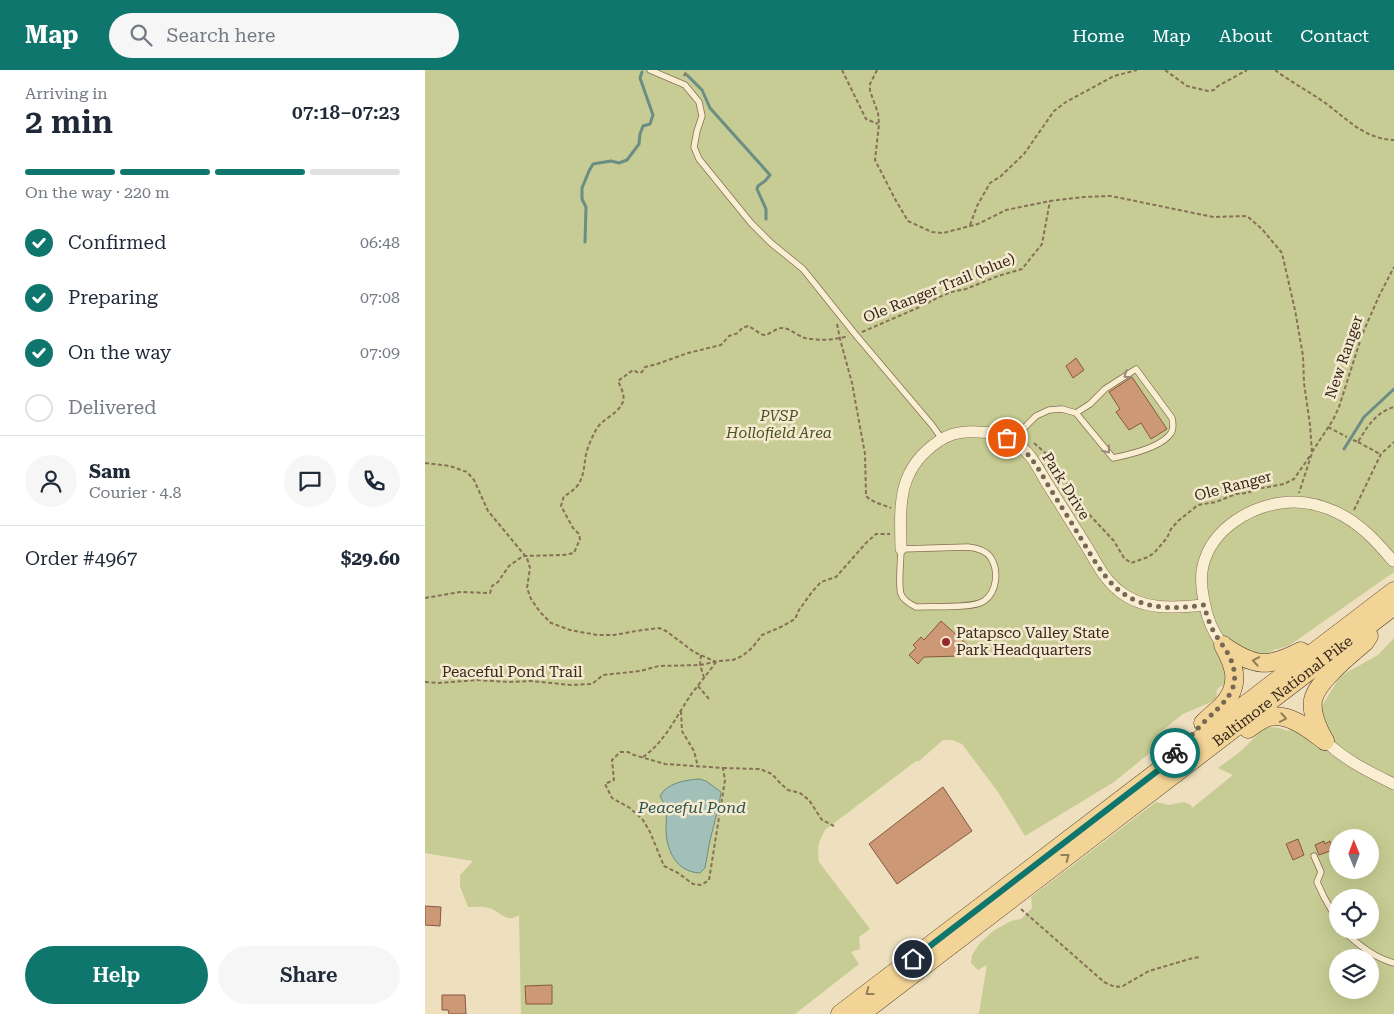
<!DOCTYPE html>
<meta charset="utf-8">
<style>
body{margin:0;font-family:"Roboto Serif",serif;background:#f6f6f7;color:#1f2937;height:100vh;display:flex;flex-direction:column;font-size:19px;white-space:nowrap}
*{box-sizing:border-box;margin:0}
p{font-size:16px;color:#747a83}
.icon{flex:none;width:28px;height:28px;fill:none;stroke:currentColor;stroke-width:2;stroke-linecap:round;stroke-linejoin:round}
.map{position:relative;flex:1;overflow:hidden}
.details{display:flex;flex-direction:column;background:#fff;width:425px}
.details>*{flex:none}
.needle{width:32px;rotate:359deg}
.buttons{position:absolute;left:904px;top:759px;display:grid;gap:10px}
.buttons a{display:grid;place-items:center;width:50px;height:50px;border-radius:50%;background:#fff;box-shadow:0 5px 20px #0002;font-size:25px}
.pin{position:absolute;display:grid;place-items:center;width:42px;height:42px;color:#fff;margin:-21px;border:2px solid #fff;border-radius:50%;box-shadow:0 1px 5px #0007}
.courier{position:absolute;display:grid;place-items:center;width:50px;height:50px;margin:-25px;border:4px solid #0f766e;border-radius:50%;background:#fff;color:#222;box-shadow:0 1px 6px #0007}
.headline em{font-style:normal;font-weight:600}
.headline div{display:flex;flex-direction:column-reverse}
.headline{display:flex;align-items:center;justify-content:space-between;height:85px;padding:0 25px}
h1{font-size:32px;font-weight:600;line-height:38px}
.bar{display:grid;grid-template-columns:repeat(4,1fr);gap:8px 5px;align-content:center;height:60px;padding:0 25px}
.bar i{height:6px;border-radius:4px;background:#e0e1e3}
.bar .current{background:#0f766e}
.bar p{grid-column:span 4}
.line{display:flex;align-items:center;gap:12px;padding:0 25px;border-top:1px solid #e0e1e3}
.line div{flex:1}
.round{display:grid;place-items:center;flex:none;width:52px;height:52px;border-radius:26px;background:#f6f6f7}
ol{padding:0 25px;list-style:none}
li{display:flex;align-items:center;gap:15px;height:55px}
li p{margin-inline-start:auto}
li .icon{padding:5px;border-radius:50%;background:#0f766e;color:#fff;stroke-width:4}
li:last-child{color:#747a83}
li i{width:28px;height:28px;border:2px solid #e0e1e3;border-radius:50%}
.action{display:flex;gap:10px;margin-top:auto;padding:10px 25px}
.action a{flex:1;height:58px;border-radius:30px;background:#0f766e;color:#fff;font-size:20px;font-weight:600;line-height:58px;text-align:center}
.action a+a{background:#f6f6f7;color:#1f2937}
header{display:flex;align-items:center;gap:30px;box-sizing:border-box;height:70px;padding:0 25px;background:#0f766e;color:#fff}
header strong{font-size:24px}
nav{display:flex;gap:28px;margin-inline-start:auto;font-size:18px}
.search{width:350px;height:45px;background:#f6f6f7;display:flex;align-items:center;gap:12px;box-sizing:border-box;padding:0 18px;border-radius:28px;color:#747a83;font-size:19px}
main{display:flex;flex:1;min-height:0}
.map>svg:first-child{display:block}
</style>
<header>
<strong>Map</strong>
<div class="search"><svg class="icon" aria-label="search" viewBox="0 0 24 24"><circle cx="10" cy="10" r="6"/><path d="M15 15l6 6"/></svg>Search here</div>
<nav><a>Home</a><a>Map</a><a>About</a><a>Contact</a></nav>
</header>
<main>
<section class="details">
<div class="headline"><div><h1>2 min</h1><p>Arriving in</p></div><em>07:18–07:23</em></div>
<div class="bar"><i class="current"></i><i class="current"></i><i class="current"></i><i></i><p>On the way · 220 m</p></div>
<ol>
<li><svg class="icon" aria-label="check" viewBox="0 0 24 24"><path d="M5 12l5 5 9-10"/></svg>Confirmed<p>06:48</p></li>
<li><svg class="icon" aria-label="check" viewBox="0 0 24 24"><path d="M5 12l5 5 9-10"/></svg>Preparing<p>07:08</p></li>
<li><svg class="icon" aria-label="check" viewBox="0 0 24 24"><path d="M5 12l5 5 9-10"/></svg>On the way<p>07:09</p></li>
<li><i></i>Delivered</li>
</ol>
<div class="line" style="height:90px"><a class="round"><svg class="icon" aria-label="person" viewBox="0 0 24 24"><circle cx="12" cy="8" r="4"/><path d="M4 21q1-7 8-7t8 7"/></svg></a><div><b>Sam</b><p>Courier · 4.8</p></div><a class="round"><svg class="icon" aria-label="chat" viewBox="0 0 24 24"><path d="M4 5h16v11H9l-5 4z"/></svg></a><a class="round"><svg class="icon" aria-label="phone" viewBox="0 0 24 24"><path d="M5 4h4l2 5-3 2q2 4 5 5l2-3 5 2v4C11 20 4 13 5 4z"/></svg></a></div>
<div class="line" style="height:65px"><div>Order #4967</div><b>$29.60</b></div>
<div class="action"><a>Help</a><a>Share</a></div>
</section>
<div class="map">
<svg width="969" height="944" viewBox="0 0 969 944">
<rect width="100%" height="100%" fill="#eedfbf"/>
<g fill="#c6cc93" fill-rule="evenodd">
<path d="M0,0H969V502L865,575L854,579H850L792,619L791,630L758,644L734,663L737,673L689,712L600,766L573,722L537,674L527,670H518L494,691H491L400,760C393,773 392,777 394,792L445,859L434,867L435,879L426,882L434,894L370,944H96L94,845C80,854 76,841 64,838C58,836 50,837 43,837L35,816V805L48,791L0,783Z"/>
<path d="M969,568V944H552L554,943L562,895L553,900L546,893L547,885L555,873L568,861L586,851L596,849L607,838L606,827L731,732L744,735L759,732L766,735L767,738L808,705L793,698C802,691 811,686 819,678C836,663 838,651 863,661L898,634L914,608L919,604L953,585ZM912,768H945V800H912ZM912,828H945V860H912ZM912,888H945V920H912Z"/>
</g>
<path fill="#a2c0b7" stroke="#6a8d84" d="M274,709L281,711L296,722L294,735L285,770L280,798L275,803C252,802 242,782 241,761C241,754 242,747 241,741C241,735 237,731 235,726C242,713 260,710 274,709Z"/>
<g fill="none" stroke-linecap="round" stroke-linejoin="round">
<g stroke="#6a8d84" stroke-width="3">
<polyline points="262,5 277,20 285,38 345,105 340,111 333,116 332,119 341,139 341,149"/>
<polyline points="160,172 161,137 157,129 157,118 164,101 168,94 186,91 194,93 202,90 214,74 215,64 218,56 225,54 228,45 215,8 217,2"/>
<polyline points="919,379 939,347 969,319"/>
</g>
</g>
<g fill="#cc9875" stroke="#86593d">
<polygon points="651,288 659,300 648,308 641,296"/>
<polygon points="707,307 742,359 726,369 716,353 704,360 691,342 695,339 684,322"/>
<polygon points="516,551 545,577 537,586 499,587 493,594 484,585 491,578 488,575 496,567 499,570"/>
<polygon points="518,717 547,761 472,814 444,774"/>
<polygon points="873,769 879,785 868,790 861,774"/>
<polygon points="899,771 900,774 905,771 908,780 894,785 890,775"/>
<polygon points="0,836 16,837 15,856 0,855"/>
<polygon points="127,915 127,934 101,934 100,916"/>
<polygon points="17,925 40,925 41,944 24,944 23,940 17,940"/>
</g>
<g fill="none" stroke-linecap="round" stroke-linejoin="round">
<g stroke="#877057" stroke-width="7">
<g id="lane">
<polyline points="225,0 260,15 274,32 277,46 272,61 269,77 274,89 326,153 346,173 378,199 430,264 507,355 517,369"/>
<path d="M591,372L599,358L611,346L624,340L637,339L651,343L688,388C703,385 737,377 746,363C749,359 748,353 747,348L711,299L680,319L665,334L651,343"/>
<path d="M543,477C552,478 561,480 566,488C574,501 572,522 559,531C547,539 506,536 491,537C485,534 478,530 476,524C473,515 476,489 476,479Z"/>
<polyline points="889,786 896,802 892,812 899,827 912,850"/>
<path d="M918,860C933,875 949,888 969,893"/>
</g>
</g>
<g stroke="#877057" stroke-width="12">
<g id="street">
<path d="M476,479C475,434 472,399 514,371C525,363 540,361 553,362C566,362 579,365 589,372C604,380 612,396 620,410C634,432 648,455 662,477C671,492 679,509 693,520C717,541 750,538 779,535"/>
<path d="M798,575C787,562 782,548 779,531C776,517 775,502 780,489C790,459 824,437 856,433C874,430 894,434 911,442C935,453 952,472 968,491"/>
<path d="M900,671C920,690 944,702 969,714"/>
</g>
</g>
<g stroke="#543e2c" stroke-width="19">
<g id="primary">
<path d="M799,576C829,597 844,598 876,581"/>
<path d="M778,653C784,647 790,642 796,637C816,616 811,598 798,575"/>
<path d="M823,659C829,655 836,649 844,647C864,642 885,660 900,671"/>
<path d="M900,671C893,659 886,645 888,630C892,611 925,585 940,572L944,566"/>
<polyline points="415,944 969,521"/>
<path id="s1" d="M436,944L969,536"/>
</g>
</g>
<g stroke="#877057" stroke-width="2" stroke-dasharray="4 2.5" stroke-linecap="butt">
<polyline points="417,0 441,49 453,54"/>
<polyline points="452,0 445,14 445,21 453,43 454,54 450,90 470,129 483,151 498,158 507,162 518,163 553,154 581,140 625,131 659,127 686,126 788,147 822,146 837,159 857,183 870,240 878,286 879,313 885,355 887,383 874,423"/>
<polyline points="740,0 762,16 783,21 789,20 793,16 822,0"/>
<path d="M850,0C866,12 883,21 899,32C921,48 939,69 969,70"/>
<polyline points="259,6 262,0"/>
<polyline points="545,155 552,136 565,113 576,106 599,84 629,41 641,32 689,6 712,0"/>
<path d="M412,254L415,269L427,313L440,384L441,426C448,433 457,434 466,438"/>
<polyline points="437,262 497,236 512,228 526,222 541,219 573,206 597,199 617,174 625,131"/>
<polyline points="903,357 922,367"/>
<path d="M928,370L933,372C942,357 951,342 969,337"/>
<polyline points="933,372 955,384"/>
<polyline points="609,373 625,387 660,440 689,471 699,488 706,493 723,487 729,483 742,468 746,459 753,451 773,435 791,432 811,424 822,423 832,419 859,414 869,409 885,386"/>
<polyline points="887,382 908,350 914,337 937,265 954,226 969,197"/>
<polyline points="0,393 25,396 42,402 49,410 63,441 102,488 105,498 102,518 106,529 115,542 126,553 145,560 172,565 189,565 217,560 234,558 241,561 269,582 291,592"/>
<polyline points="929,440 956,384 969,372"/>
<path d="M0,528L35,522L65,523L67,516L73,512L84,496L98,486L139,485L149,483L155,469L154,464L148,458L136,436L139,426C159,416 158,403 161,384C163,376 168,365 172,358C178,349 192,344 197,334C201,326 196,318 193,311L208,300L214,303L217,302L220,297L232,294L263,283L296,275L304,266L313,263L317,258L323,256C328,258 332,262 336,264C343,268 350,257 358,258C366,259 373,266 380,268C393,271 411,270 423,266"/>
<polyline points="276,585 275,595 279,607"/>
<polyline points="0,612 13,613 51,610 84,612 106,611 146,615 167,614 178,605 215,601 234,596 275,595 294,591 308,590 317,586 327,578 337,565 358,556 370,549 374,540 387,522 396,512 411,507 441,473 451,464 465,464"/>
<polyline points="273,616 284,629"/>
<polyline points="256,641 257,661 269,681 273,697"/>
<polygon points="195,682 203,682 209,685 240,694 298,698 300,710 284,810 276,815 268,814 253,803 239,796 225,762 218,750 205,738 187,728 180,714 189,710 187,690"/>
<path d="M218,687C240,672 252,645 267,623C275,613 283,603 291,592"/>
<polyline points="298,698 335,699 347,704 356,714 363,720 375,723 384,730 397,750 409,756"/>
<path d="M596,839L679,912C685,915 690,918 698,916L724,901L768,888L776,887"/>
</g>
<use href="#lane" stroke="#f9edd2" stroke-width="5.5"/>
<use href="#street" stroke="#f9edd2" stroke-width="11"/>
<use href="#primary" stroke="#f2d496" stroke-width="18"/>
</g>
<defs><path id="oneway-chevron" d="M-2-3.5L2.5 0L-2 3.5" fill="none" stroke-width="1.6" stroke-linecap="round" stroke-linejoin="round" transform="scale(1.25)"/></defs>
<g stroke="#988a77">
<use href="#oneway-chevron" transform="translate(702 305) rotate(147)"/>
<use href="#oneway-chevron" transform="translate(682 380) rotate(52)"/>
</g>
<g stroke="#947e59">
<use href="#oneway-chevron" transform="translate(831 591) rotate(-170)"/>
<use href="#oneway-chevron" transform="translate(858 648) rotate(10)"/>
<use href="#oneway-chevron" transform="translate(641 787) rotate(-37)"/>
<use href="#oneway-chevron" transform="translate(444 922) rotate(143)"/>
</g>
<g fill="none" stroke-linecap="round" stroke-linejoin="round">
<path stroke="#766855" stroke-width="5" stroke-dasharray="0 9" d="M582,368C602,378 612,396 623,415C634,433 645,450 655,467C670,491 684,520 712,531C734,540 757,538 779,535C782,546 785,557 792,567C797,575 803,582 806,590C818,620 798,633 779,652C769,662 760,673 750,683"/>
<polyline stroke="#0f766e" stroke-width="6" points="488,889 735,699 750,683"/>
</g>
<circle fill="#96272a" stroke="#f5e9cf" stroke-width="2" cx="521" cy="572" r="5"/>
<g text-anchor="middle" dominant-baseline="central" stroke-width="5" stroke-linejoin="round" paint-order="stroke">
<g font-size="15" fill="#36281c" stroke="#f5e9cf">
<text transform="translate(514 218) rotate(-22)">Ole Ranger Trail (blue)</text>
<text transform="translate(919 287) rotate(-71)">New Ranger</text>
<text transform="translate(641 416) rotate(58)">Park Drive</text>
<text transform="translate(808 416) rotate(-15)">Ole Ranger</text>
<text x="87" y="602">Peaceful Pond Trail</text>
<text stroke="none"><textPath href="#s1" startOffset="531">Baltimore National Pike</textPath></text>
</g>
<g font-size="15" font-style="italic" fill="#475323" stroke="#f5e9cf">
<text x="354" y="346">PVSP<tspan x="354" dy="17">Hollofield Area</tspan></text>
</g>
<g font-size="15" fill="#36281c" stroke="#f5e9cf" text-anchor="start">
<text x="531" y="563">Patapsco Valley State<tspan x="531" dy="17">Park Headquarters</tspan></text>
</g>
<g font-size="16" font-style="italic" fill="#2b5652" stroke="#f5e9cf">
<text x="267" y="737">Peaceful Pond</text>
</g>
</g>
</svg>
<div class="buttons">
<a><svg class="needle" viewBox="-14 -14 28 28"><path d="M0-13l5 13h-10z" fill="#e53935"/><path d="M0 13l5-13h-10z" fill="#747a83"/></svg></a>
<a><svg class="icon" aria-label="locate" viewBox="0 0 24 24"><circle cx="12" cy="12" r="6"/><path d="M12 2v4M12 18v4M2 12h4M18 12h4"/></svg></a>
<a><svg class="icon" aria-label="layers" viewBox="0 0 24 24"><path d="M12 4l9 5-9 5-9-5zM3 14l9 5 9-5"/></svg></a>
</div>
<div class="pin" style="left:582px;top:368px;background:#ea580c"><svg class="icon" aria-label="bag" viewBox="0 0 24 24"><path d="M5 8h14l-1 12H6zM9 8a3 3 0 0 1 6 0"/></svg></div>
<div class="pin" style="left:488px;top:889px;background:#1f2937"><svg class="icon" aria-label="home" viewBox="0 0 24 24"><path d="M3 11l9-7 9 7M6 9v11h12V9"/></svg></div>
<div class="courier" style="left:750px;top:683px"><svg class="icon" aria-label="bike" viewBox="0 0 24 24"><circle cx="6" cy="16" r="4"/><circle cx="18" cy="16" r="4"/><path d="M6 16l4-8h5l3 8M10 8l3 8H6M13 5h3"/></svg></div>
</div>
</main>
